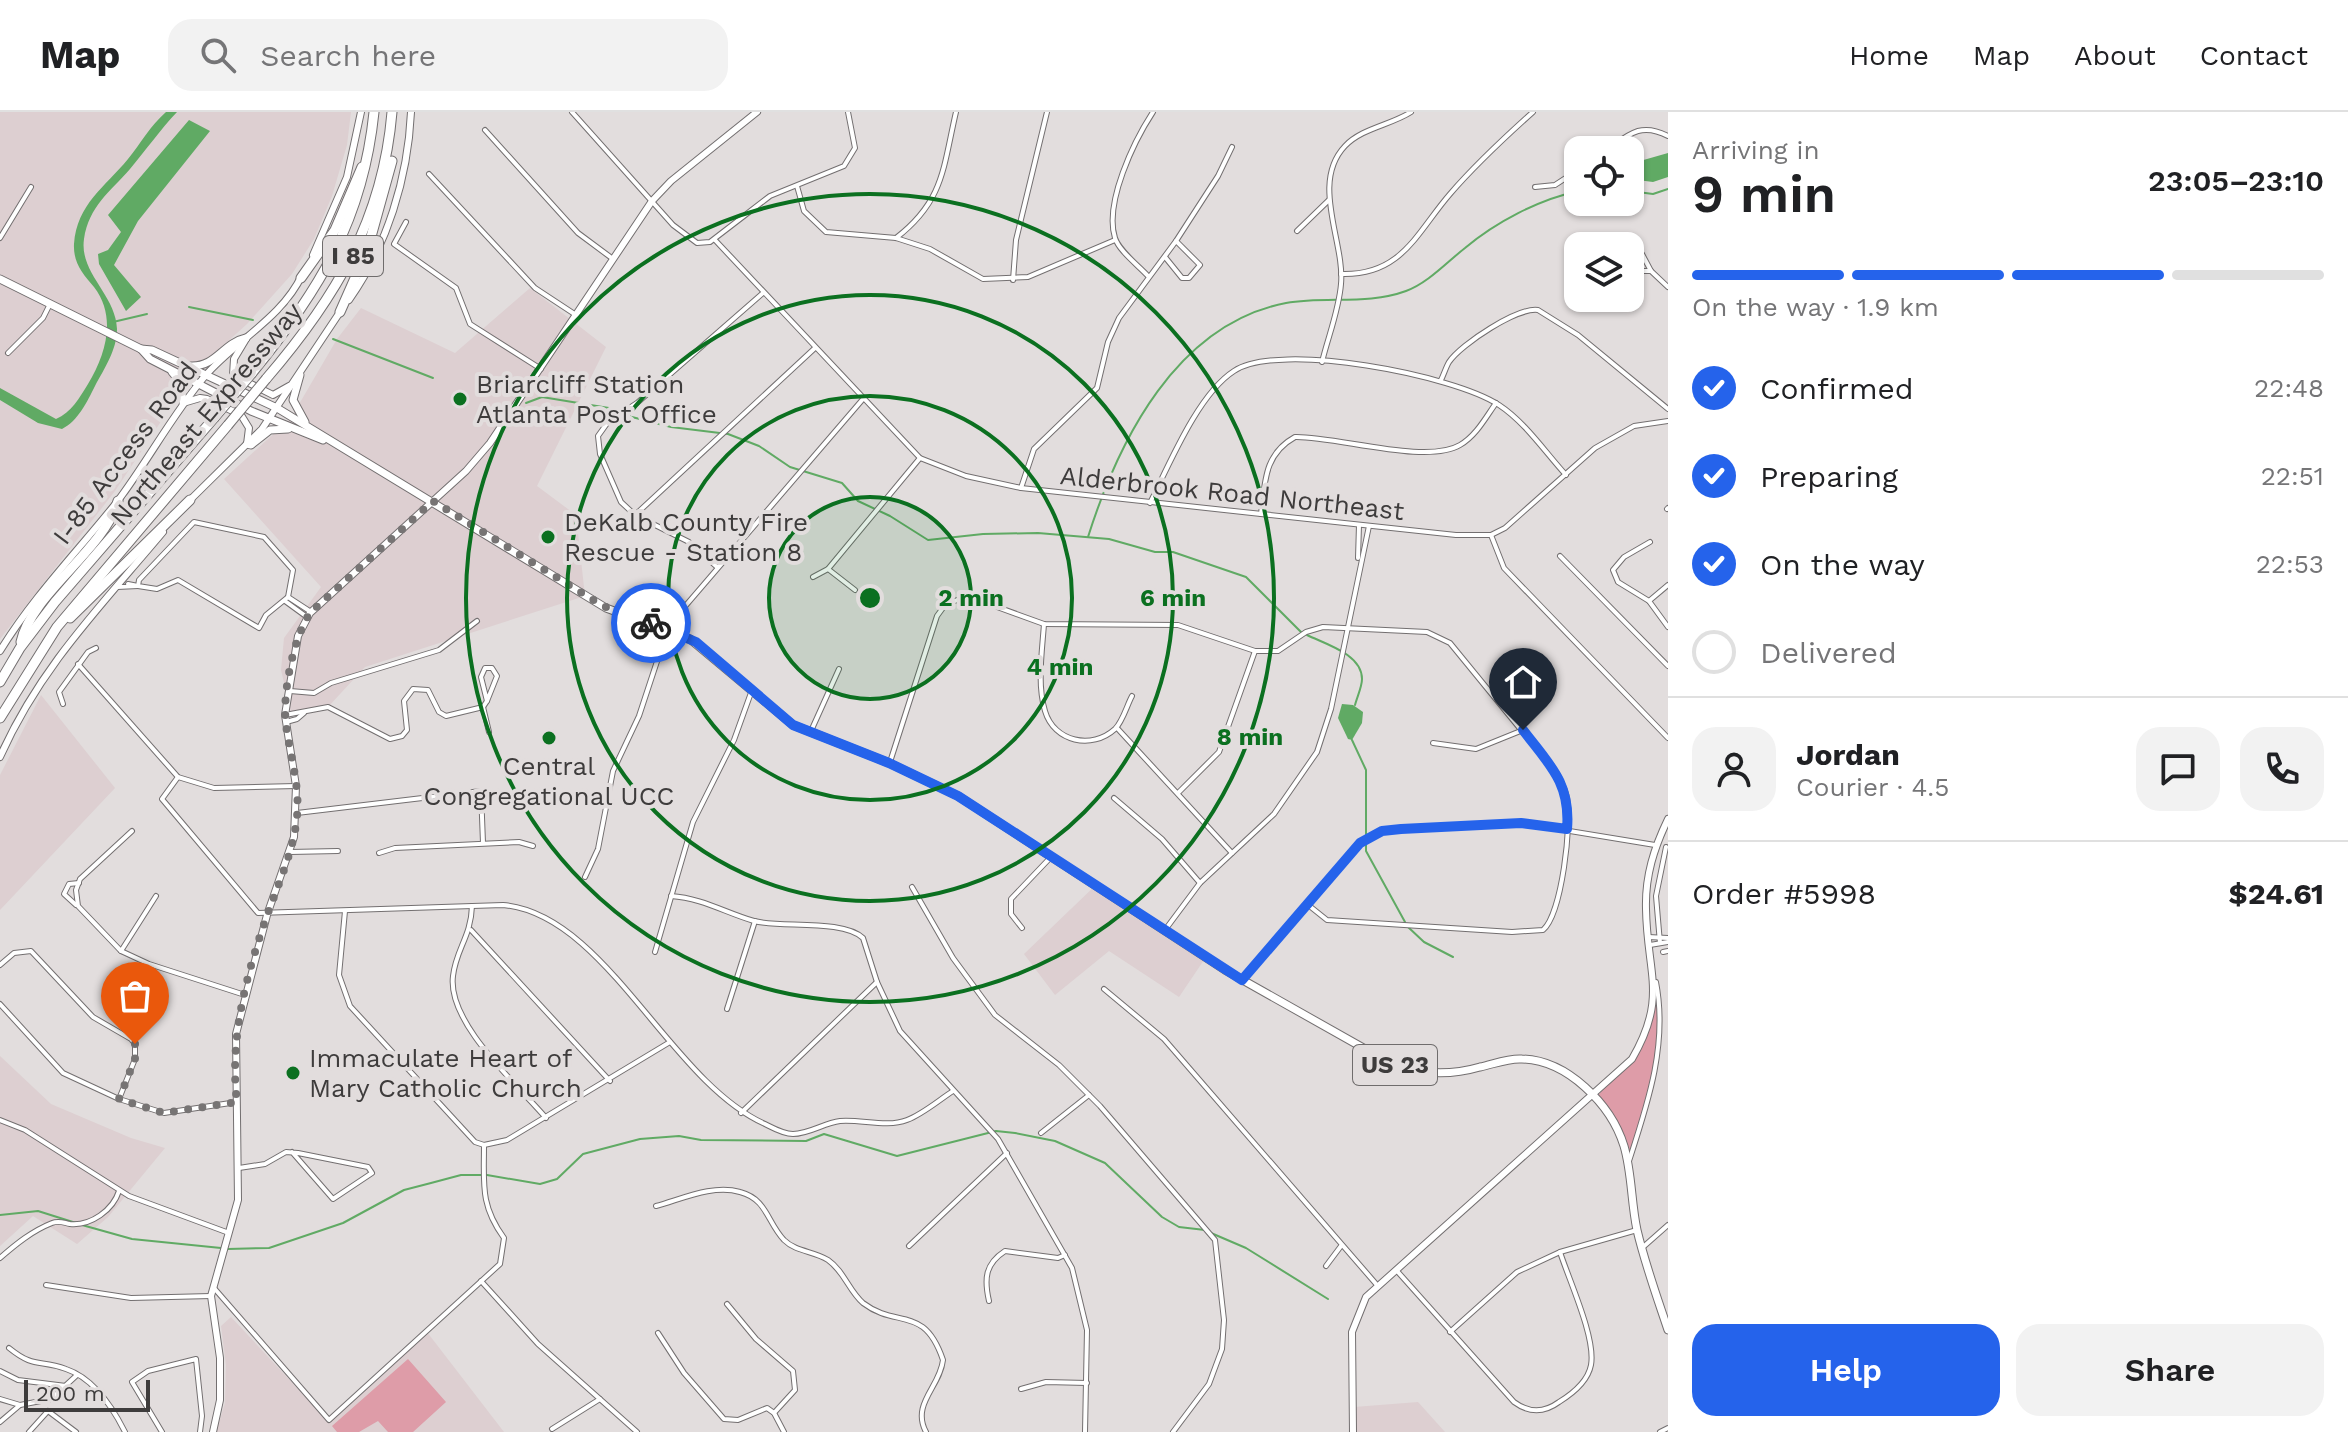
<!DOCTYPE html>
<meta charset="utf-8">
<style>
body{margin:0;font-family:"Work Sans",sans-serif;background:#f2f2f2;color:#202124;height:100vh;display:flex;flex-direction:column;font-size:30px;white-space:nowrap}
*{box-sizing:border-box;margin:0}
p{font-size:26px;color:#757577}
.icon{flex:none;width:44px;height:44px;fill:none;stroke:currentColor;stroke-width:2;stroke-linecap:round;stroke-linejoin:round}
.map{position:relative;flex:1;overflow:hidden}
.sheet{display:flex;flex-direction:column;background:#fff;width:680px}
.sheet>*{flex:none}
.fabs{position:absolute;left:1564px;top:24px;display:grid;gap:16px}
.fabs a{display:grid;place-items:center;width:80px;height:80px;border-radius:16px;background:#fff;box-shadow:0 2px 6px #0004;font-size:40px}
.scale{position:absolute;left:24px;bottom:20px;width:126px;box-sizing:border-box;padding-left:8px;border:4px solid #3e3c3c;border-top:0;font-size:22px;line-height:28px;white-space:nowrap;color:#3e3c3c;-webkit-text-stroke:6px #e2dddd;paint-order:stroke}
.pin{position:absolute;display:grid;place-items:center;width:68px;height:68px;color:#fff;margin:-82px -34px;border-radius:50% 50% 50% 0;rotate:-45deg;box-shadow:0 0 8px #0007}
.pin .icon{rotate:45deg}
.courier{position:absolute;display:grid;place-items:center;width:80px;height:80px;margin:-40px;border:6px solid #2563eb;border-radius:50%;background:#fff;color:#222;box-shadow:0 2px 10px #0007}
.head em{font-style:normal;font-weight:600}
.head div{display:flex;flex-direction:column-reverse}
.head{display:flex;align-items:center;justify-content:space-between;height:136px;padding:0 24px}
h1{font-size:52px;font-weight:600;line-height:60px}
.bar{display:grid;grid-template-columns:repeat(4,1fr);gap:12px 8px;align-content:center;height:96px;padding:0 24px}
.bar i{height:10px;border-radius:6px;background:#e0e0e0}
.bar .selected{background:#2563eb}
.bar p{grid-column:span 4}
.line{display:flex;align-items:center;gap:20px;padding:0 24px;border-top:2px solid #e0e0e0}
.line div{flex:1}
.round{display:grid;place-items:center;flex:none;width:84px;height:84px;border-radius:24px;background:#f2f2f2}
ol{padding:0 24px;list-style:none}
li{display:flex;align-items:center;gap:24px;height:88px}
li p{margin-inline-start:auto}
li .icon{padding:8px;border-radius:50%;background:#2563eb;color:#fff;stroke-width:4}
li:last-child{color:#757577}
li i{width:44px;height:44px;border:4px solid #e0e0e0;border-radius:50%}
.button{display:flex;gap:16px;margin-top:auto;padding:16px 24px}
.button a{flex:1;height:92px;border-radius:24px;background:#2563eb;color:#fff;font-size:32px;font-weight:600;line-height:92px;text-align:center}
.button a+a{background:#f2f2f2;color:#202124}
header{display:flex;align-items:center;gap:48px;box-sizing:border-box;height:112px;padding:0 40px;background:#fff;border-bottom:2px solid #e0e0e0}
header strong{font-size:38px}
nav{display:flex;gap:44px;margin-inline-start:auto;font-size:28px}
.search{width:560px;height:72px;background:#f2f2f2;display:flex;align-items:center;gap:20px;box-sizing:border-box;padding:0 28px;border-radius:24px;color:#757577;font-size:30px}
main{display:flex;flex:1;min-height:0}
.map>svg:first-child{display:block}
</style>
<header>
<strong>Map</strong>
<div class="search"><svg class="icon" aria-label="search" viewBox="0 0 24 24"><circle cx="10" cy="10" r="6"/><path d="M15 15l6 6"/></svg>Search here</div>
<nav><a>Home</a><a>Map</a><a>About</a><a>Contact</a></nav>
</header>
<main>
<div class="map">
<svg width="1668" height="1320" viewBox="0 0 1668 1320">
<rect width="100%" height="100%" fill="#e2dddd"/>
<g fill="#ddcfd1">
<polygon points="0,0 351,0 347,33 332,84 314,127 292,162 247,212 193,261 115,379 0,527"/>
<polygon points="530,176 606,235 537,374 576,403 585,484 365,555 328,595 292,604 281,558 284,526 321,475 224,367 291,306 337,227 361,196 455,241"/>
<polygon points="41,583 115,676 0,798 0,663"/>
<polygon points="1097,772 1206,845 1179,885 1109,839 1055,883 1024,842"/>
<polygon points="0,944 51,992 131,1026 165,1036 108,1105 77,1132 33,1104 0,1134"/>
<polygon points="231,1205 329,1310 427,1220 504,1320 216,1320 225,1291 226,1253 221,1214"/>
<polygon points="1418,1290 1445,1320 1355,1320 1354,1295"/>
</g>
<g fill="#de9ca8">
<path d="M1656,870C1668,930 1650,987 1629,1044L1611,1007L1595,987C1631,942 1654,932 1656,870Z"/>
<polygon points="408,1247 446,1290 413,1320 388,1320 378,1309 359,1320 337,1320 332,1314"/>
</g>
<g fill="#60aa64">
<path d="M166,0H177C160,18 146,38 130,57C110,80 89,94 84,127C79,161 116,183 117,217C117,238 104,257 95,274C87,290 78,309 62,317L38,311L0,288V276L56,307C71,301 80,285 88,272C106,242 117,205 94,175C83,162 73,151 74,132C77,92 105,75 128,47C141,31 150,14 166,0Z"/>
<polygon points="189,8 210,19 138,109 114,153 141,185 126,199 99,152 98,142 108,138 121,120 108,103"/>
<polygon points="1668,41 1668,65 1653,70 1630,67 1633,51"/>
<polygon points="1342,592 1353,593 1363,600 1362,611 1352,628 1348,627 1338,606"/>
</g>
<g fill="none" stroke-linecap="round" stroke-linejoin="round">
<g stroke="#60aa64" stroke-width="2">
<polyline points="1630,79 1653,82 1668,77"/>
<polyline points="1638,80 1641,70"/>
<polyline points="189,195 253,208"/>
<polyline points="113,210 147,202"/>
<polyline points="333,227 433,266"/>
<polyline points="526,291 542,285 621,298"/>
<polyline points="628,304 671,315 728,322 759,334 790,355 842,371 858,389 890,404 928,428 983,422 1038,421 1109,427 1155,440 1173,440 1246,465 1301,520"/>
<path d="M1088,425C1119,327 1177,212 1286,191C1326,184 1368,193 1406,179C1428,171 1447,150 1465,136C1496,110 1538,88 1578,79"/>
<path d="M1307,523C1325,532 1362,542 1362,567C1362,575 1357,585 1355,593"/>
<polyline points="1352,628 1366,658 1366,739 1405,810"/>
<polyline points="1408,815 1424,830 1453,845"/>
<polyline points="0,1103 38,1099 76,1111"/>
<polyline points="82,1113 132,1127 221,1136"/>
<polyline points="1211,1121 1246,1136 1328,1187"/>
<polyline points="228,1137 269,1136 343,1111 404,1078 431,1071 461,1063 487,1063 540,1072 557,1067 583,1042 640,1027 679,1024 701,1028 806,1029 824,1022 897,1044 996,1019 1015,1021 1055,1029 1105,1051 1162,1105 1179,1115 1205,1118"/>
</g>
<g stroke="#736f70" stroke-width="6">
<g id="street">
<polyline points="572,0 673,113 697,131 710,130 770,84 844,54 855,36 848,0"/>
<polyline points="485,18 578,121 613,147"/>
<path d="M1607,38C1629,22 1641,10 1668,24"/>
<polyline points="429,62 535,176 576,203"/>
<polyline points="797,74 804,99 826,120 896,126 930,137 983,167 1028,165 1115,128"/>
<polyline points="1535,75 1555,73 1578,58"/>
<polyline points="406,110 394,132 456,176 470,212 541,257"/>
<polyline points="1297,119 1329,88"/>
<polyline points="0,126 31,75"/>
<path d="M896,126C944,89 943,56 956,0"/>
<polyline points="715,128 920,346 966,364 1021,376 1456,423 1491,423 1505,416 1595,336 1634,314 1668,309"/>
<polyline points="1630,139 1642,142 1651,159 1668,175"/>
<polyline points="1165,145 1182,166 1189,166 1200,153 1176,129"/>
<polyline points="1630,159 1651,159"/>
<path d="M1341,162C1402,164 1417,120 1450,82C1475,53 1504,26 1533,0"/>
<path d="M1148,164C1139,154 1119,139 1115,126C1104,91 1134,29 1153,0"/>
<polyline points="1013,168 1016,128 1047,0"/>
<polyline points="8,241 43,206 49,194"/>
<path d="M1322,250C1328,225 1339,198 1341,172C1345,130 1310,71 1345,34C1362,16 1391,13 1411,0"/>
<path d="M1441,268C1444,262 1446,255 1449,250C1461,232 1518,195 1538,198L1578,223L1668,297"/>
<polyline points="1021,376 1034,337 1097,276 1108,230 1119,206 1176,129 1218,64 1232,35"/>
<path d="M1150,391C1169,353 1198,282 1234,259C1279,229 1454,263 1499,293C1525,310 1545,340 1566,363"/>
<polyline points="1667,397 1668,396"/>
<path d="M1261,402C1265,370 1264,342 1295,325C1336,324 1426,353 1460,333C1476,324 1486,305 1496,291"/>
<polyline points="635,403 815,236"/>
<polygon points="194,410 264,425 293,458 288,485 266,503 259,516 178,468 157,477 138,474 139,468"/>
<polyline points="1491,423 1504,456 1668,626"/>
<polyline points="1650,430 1624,445 1613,458 1618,470 1649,489 1668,515"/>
<polyline points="1560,444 1668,554"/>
<polyline points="1358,446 1359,413"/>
<polyline points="717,455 689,430 635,403 621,390 600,342 598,324 608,310 637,291 763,181"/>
<polyline points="828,457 855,478"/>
<polyline points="813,465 828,457 920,346"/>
<polyline points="117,475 138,474 128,472"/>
<polyline points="288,485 311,500"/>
<polyline points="285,489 307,505"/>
<polyline points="1649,489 1668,473"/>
<path d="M1044,512C1042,540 1037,572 1045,599C1054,630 1092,638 1115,617C1123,609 1127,593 1132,584"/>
<polyline points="78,552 178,665 214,676 296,674"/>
<polygon points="485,556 492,556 497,564 487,589 481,565"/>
<polyline points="290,579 314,581 331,571 439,538 477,509"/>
<polyline points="63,592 59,580 88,540 96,536"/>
<polyline points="483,595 489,620"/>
<polyline points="285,603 328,595 390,627 402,624 407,618 404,589 413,577 428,578 439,600 446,604 483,595 487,589"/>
<polyline points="286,610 297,607 304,601"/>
<polyline points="1117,616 1232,741"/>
<polyline points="811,619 839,557"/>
<polyline points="1433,631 1476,637 1523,618"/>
<path d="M890,650L937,504L945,493L967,484L1044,512L1178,513L1255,539H1278L1306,520L1323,515L1427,520L1450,531L1558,663C1561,670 1566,678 1567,686C1572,711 1562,802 1543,818L1512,820L1327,808L1307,792"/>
<path d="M178,665L162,687L258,801L503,793C606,802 669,969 765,1012C773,1016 783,1022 793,1022C809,1022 824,1011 840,1009C861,1007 887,1016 907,1008C923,1002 939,988 953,979"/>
<polyline points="1178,681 1219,640 1255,539"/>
<polyline points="1114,686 1162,727 1200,771"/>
<polyline points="297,701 481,679 483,731"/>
<polyline points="132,719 80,767 76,778 78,794 121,839 149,852 245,883"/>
<polyline points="290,740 338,739"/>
<polyline points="379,741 395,736 519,730 533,734"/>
<polyline points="585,765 598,737 613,659 639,604 669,513 863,287"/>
<polyline points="912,775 953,846 995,903 1059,953 1100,994 1215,1128 1224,1208 1222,1237 1209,1272 1173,1320"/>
<path d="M671,784C702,786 726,801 754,809C781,816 843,807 863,826L877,870L900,919L998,1027L1072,1156L1087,1218L1085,1320"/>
<polyline points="76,793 64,782 69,772 79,771"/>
<path d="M472,794C471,825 456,837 453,864C447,911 517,972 546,1006"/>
<polyline points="345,799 339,863 350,894 475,1030 484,1033 507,1028 670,930"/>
<polyline points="1022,816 1011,802 1011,787 1050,746"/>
<polyline points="471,818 610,969"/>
<polyline points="1165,818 1200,771 1274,702 1317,640 1331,597 1369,414"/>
<polyline points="1648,825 1668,826"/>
<polyline points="1660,831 1656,784 1666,735"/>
<polyline points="1650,833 1668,830"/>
<polyline points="121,839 156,784"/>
<polyline points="655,840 693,710 734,628 752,578"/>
<polyline points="1663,840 1668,839"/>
<polyline points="0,853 14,841 31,839 93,905 131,927 135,932 135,947 119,987 63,961 0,892"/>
<polyline points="1242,868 1360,731 1382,719 1521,711 1655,733"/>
<polyline points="1104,877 1164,927 1377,1173"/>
<polyline points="727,897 755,809"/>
<polyline points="119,987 164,1001 237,990"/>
<polyline points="741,1001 877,870"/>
<polyline points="0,1008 25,1018 129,1084 229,1121"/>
<polyline points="1041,1021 1089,983"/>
<path d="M1629,1049C1648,991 1668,932 1656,870"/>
<polyline points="239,1056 265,1052 286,1040 298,1041 368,1055 372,1061 333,1087 292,1040"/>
<path d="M656,1094C682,1087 713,1072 740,1080C767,1087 767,1110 784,1128C796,1140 814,1139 828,1148C844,1159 849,1179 863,1191C897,1217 924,1192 943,1248C940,1275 911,1292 926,1320"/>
<polyline points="909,1134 1007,1041"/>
<polyline points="1642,1136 1668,1113"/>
<path d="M0,1146C16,1132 32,1119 52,1111C59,1108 64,1111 70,1112C91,1114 113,1098 119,1079"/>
<polyline points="1326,1154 1341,1134"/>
<path d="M1397,1159L1514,1290C1529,1301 1544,1301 1559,1290C1572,1282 1588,1269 1591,1253C1596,1226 1569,1168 1560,1140"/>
<polyline points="481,1169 538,1232 637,1320"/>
<polyline points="46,1173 131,1186 211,1184"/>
<path d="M214,1176L329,1308L500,1152L504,1126C480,1093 484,1072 484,1033"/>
<path d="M989,1189C984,1167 985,1152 1005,1139L1058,1146L1065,1143"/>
<polyline points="727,1192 756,1227 793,1259 795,1278 774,1301"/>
<polyline points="1450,1220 1517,1160 1560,1140 1637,1118"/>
<polyline points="658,1221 684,1261 724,1307 738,1308 767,1296 774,1301 784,1320"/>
<path d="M9,1236C35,1257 39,1247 66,1257C93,1266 113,1296 125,1320"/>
<polyline points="0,1259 18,1268 66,1274"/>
<polyline points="1021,1277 1046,1270 1087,1271"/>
<polyline points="0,1287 20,1293"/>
<polyline points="0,1310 20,1293 51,1287 77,1263"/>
<polyline points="552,1317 600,1287"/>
<polyline points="29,1320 48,1299 76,1320"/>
<polyline points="162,1320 132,1270 148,1259 196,1247 202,1304 200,1320"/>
<polyline points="1660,1320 1668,1316"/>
</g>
</g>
<g stroke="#736f70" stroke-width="8">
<g id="secondary">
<polyline points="313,143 347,65 361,0"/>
<path d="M349,188C387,134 408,66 411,0"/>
<polyline points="246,227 234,247 233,263 273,283 289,274"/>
<polyline points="183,291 200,286 207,287 241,303 249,316 247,332"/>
<polyline points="188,390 262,317 342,197"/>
<path d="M0,539C33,485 78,439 117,390C148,349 172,303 205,264C235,229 282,206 302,163"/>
<path d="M0,645C40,555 101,494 163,420"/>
<polyline points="213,1320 220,1288 220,1246 211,1184 238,1088 236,922 267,803 294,725 296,674 285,603 298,524 310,501 466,359 490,331 652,89 671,69 757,0"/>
<path d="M1353,1320L1352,1220L1366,1185L1632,947C1668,885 1647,862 1646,797C1645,764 1654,736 1668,707"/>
</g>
</g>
<g stroke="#736f70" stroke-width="9">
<g id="primary">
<polyline points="0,167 141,237 150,247 251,299 323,328"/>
<path d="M141,237L152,238L277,296L606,496L690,527L793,613L889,651L958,684L1225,858L1390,951C1420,963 1449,964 1480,955C1494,952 1508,946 1522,947C1567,948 1611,992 1624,1034C1632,1061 1631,1090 1637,1118C1645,1152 1657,1185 1668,1218"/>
<path d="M191,254C216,255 223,231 246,226"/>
<polyline points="172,260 181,271 183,291"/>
<polyline points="300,263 293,288 305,310"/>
<polyline points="247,332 251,333 270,318 288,317"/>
</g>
</g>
<g stroke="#736f70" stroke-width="11">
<g id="highway">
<polyline points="301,166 335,118 362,55"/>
<polyline points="340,200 367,139 392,49"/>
<path d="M252,261C319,179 363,108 374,0"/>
<path d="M266,267C335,187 383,108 392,0"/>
<polyline points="70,506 190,388"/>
<path d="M21,530C32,481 103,439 118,389"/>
<polyline points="0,570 20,536 55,490 214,306"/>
<polyline points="0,606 57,515 228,313"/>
</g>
</g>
<use href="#street" stroke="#fff" stroke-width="4"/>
<use href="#secondary" stroke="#fff" stroke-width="6"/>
<use href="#primary" stroke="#fff" stroke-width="7"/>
<use href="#highway" stroke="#fff" stroke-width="9"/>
<g stroke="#736f70" stroke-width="11" stroke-linecap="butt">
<g id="highway-bridge">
<polyline points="214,306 252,261"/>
<polyline points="228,313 266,267"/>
</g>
</g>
<use href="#highway-bridge" stroke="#fff" stroke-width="9"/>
</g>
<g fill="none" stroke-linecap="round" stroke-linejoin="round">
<path stroke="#777474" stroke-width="8" stroke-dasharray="0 14.4" d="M135,932V947L119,987L164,1001L237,990C229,926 247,859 269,798C280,768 294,737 297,704C300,674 290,643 286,613C282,583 293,526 310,501L433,389L603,494L651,511"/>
<path stroke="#2563eb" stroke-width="10" d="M651,511L696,530L793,613L889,651L958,684L1242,868L1360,731L1382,719L1401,717L1521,711L1567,717C1571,671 1549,652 1523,618"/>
</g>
<circle cx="870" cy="486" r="101" fill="#0b7020" fill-opacity=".12"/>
<g fill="none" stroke="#0b7020" stroke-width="4">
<circle cx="870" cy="486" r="101"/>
<circle cx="870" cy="486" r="202"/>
<circle cx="870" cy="486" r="303"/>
<circle cx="870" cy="486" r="404"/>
</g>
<g fill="#0b7020" stroke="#e2dddd" stroke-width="3">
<circle cx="460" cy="287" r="8"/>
<circle cx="548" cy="425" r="8"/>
<circle cx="549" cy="626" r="8"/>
<circle cx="293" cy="961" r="8"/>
</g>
<g text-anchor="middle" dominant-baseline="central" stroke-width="8" stroke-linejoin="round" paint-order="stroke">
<g fill="#e2dddd" stroke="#6f6c6c" stroke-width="2">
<rect x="323" y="124" width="60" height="40" rx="6"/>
<rect x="1353" y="933" width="84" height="40" rx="6"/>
</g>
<g font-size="24" font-weight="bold" fill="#3e3c3c">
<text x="353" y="144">I 85</text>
<text x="1395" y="953">US 23</text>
</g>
<g font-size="26" fill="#3e3c3c" stroke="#e2dddd" text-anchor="start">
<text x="476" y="272">Briarcliff Station<tspan x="476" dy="30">Atlanta Post Office</tspan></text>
<text x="564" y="410">DeKalb County Fire<tspan x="564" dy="30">Rescue - Station 8</tspan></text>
<text x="549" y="654" text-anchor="middle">Central<tspan x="549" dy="30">Congregational UCC</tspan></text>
<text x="309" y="946">Immaculate Heart of<tspan x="309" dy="30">Mary Catholic Church</tspan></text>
</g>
<g font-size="26" fill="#3e3c3c" stroke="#e2dddd">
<text transform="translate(206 302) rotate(-50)">Northeast Expressway</text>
<text transform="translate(125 341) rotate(-53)">I-85 Access Road</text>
<text transform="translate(1232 381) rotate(6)">Alderbrook Road Northeast</text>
</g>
</g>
<circle cx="870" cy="486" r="12" fill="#0b7020" stroke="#e2dddd" stroke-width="4"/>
<g font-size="24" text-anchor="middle" font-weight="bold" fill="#0b7020" stroke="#e2dddd" stroke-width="8" stroke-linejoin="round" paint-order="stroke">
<text x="971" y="494">2 min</text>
<text x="1173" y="494">6 min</text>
<text x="1060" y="563">4 min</text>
<text x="1250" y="633">8 min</text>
</g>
</svg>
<div class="fabs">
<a><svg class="icon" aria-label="locate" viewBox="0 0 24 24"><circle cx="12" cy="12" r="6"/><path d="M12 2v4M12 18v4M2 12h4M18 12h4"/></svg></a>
<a><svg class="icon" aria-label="layers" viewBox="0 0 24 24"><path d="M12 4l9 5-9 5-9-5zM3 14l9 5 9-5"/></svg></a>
</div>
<div class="scale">200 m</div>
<div class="pin" style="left:135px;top:932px;background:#ea580c"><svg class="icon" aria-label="bag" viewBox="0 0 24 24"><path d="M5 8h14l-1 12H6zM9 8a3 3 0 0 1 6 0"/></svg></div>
<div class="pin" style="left:1523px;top:618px;background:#1f2937"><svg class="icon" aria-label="home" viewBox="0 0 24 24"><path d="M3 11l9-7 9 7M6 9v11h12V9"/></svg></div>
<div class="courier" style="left:651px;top:511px"><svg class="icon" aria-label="bike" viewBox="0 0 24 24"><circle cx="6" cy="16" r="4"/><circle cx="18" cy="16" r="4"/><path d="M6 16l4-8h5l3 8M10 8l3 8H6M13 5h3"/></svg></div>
</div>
<section class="sheet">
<div class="head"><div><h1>9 min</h1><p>Arriving in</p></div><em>23:05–23:10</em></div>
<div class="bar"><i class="selected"></i><i class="selected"></i><i class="selected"></i><i></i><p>On the way · 1.9 km</p></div>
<ol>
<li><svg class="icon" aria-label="check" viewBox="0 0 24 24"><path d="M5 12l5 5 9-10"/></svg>Confirmed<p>22:48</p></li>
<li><svg class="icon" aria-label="check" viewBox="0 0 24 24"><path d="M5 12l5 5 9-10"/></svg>Preparing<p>22:51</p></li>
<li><svg class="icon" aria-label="check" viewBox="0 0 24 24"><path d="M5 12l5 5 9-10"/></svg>On the way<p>22:53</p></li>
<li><i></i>Delivered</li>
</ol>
<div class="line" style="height:144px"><a class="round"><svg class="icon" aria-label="person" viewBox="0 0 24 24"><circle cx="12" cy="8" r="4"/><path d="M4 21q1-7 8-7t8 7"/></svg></a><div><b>Jordan</b><p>Courier · 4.5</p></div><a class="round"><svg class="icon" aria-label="chat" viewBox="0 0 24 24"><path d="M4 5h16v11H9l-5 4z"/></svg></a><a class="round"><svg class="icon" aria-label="phone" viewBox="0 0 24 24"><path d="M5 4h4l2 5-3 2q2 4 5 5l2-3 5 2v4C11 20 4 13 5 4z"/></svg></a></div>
<div class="line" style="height:104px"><div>Order #5998</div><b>$24.61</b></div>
<div class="button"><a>Help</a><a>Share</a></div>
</section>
</main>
